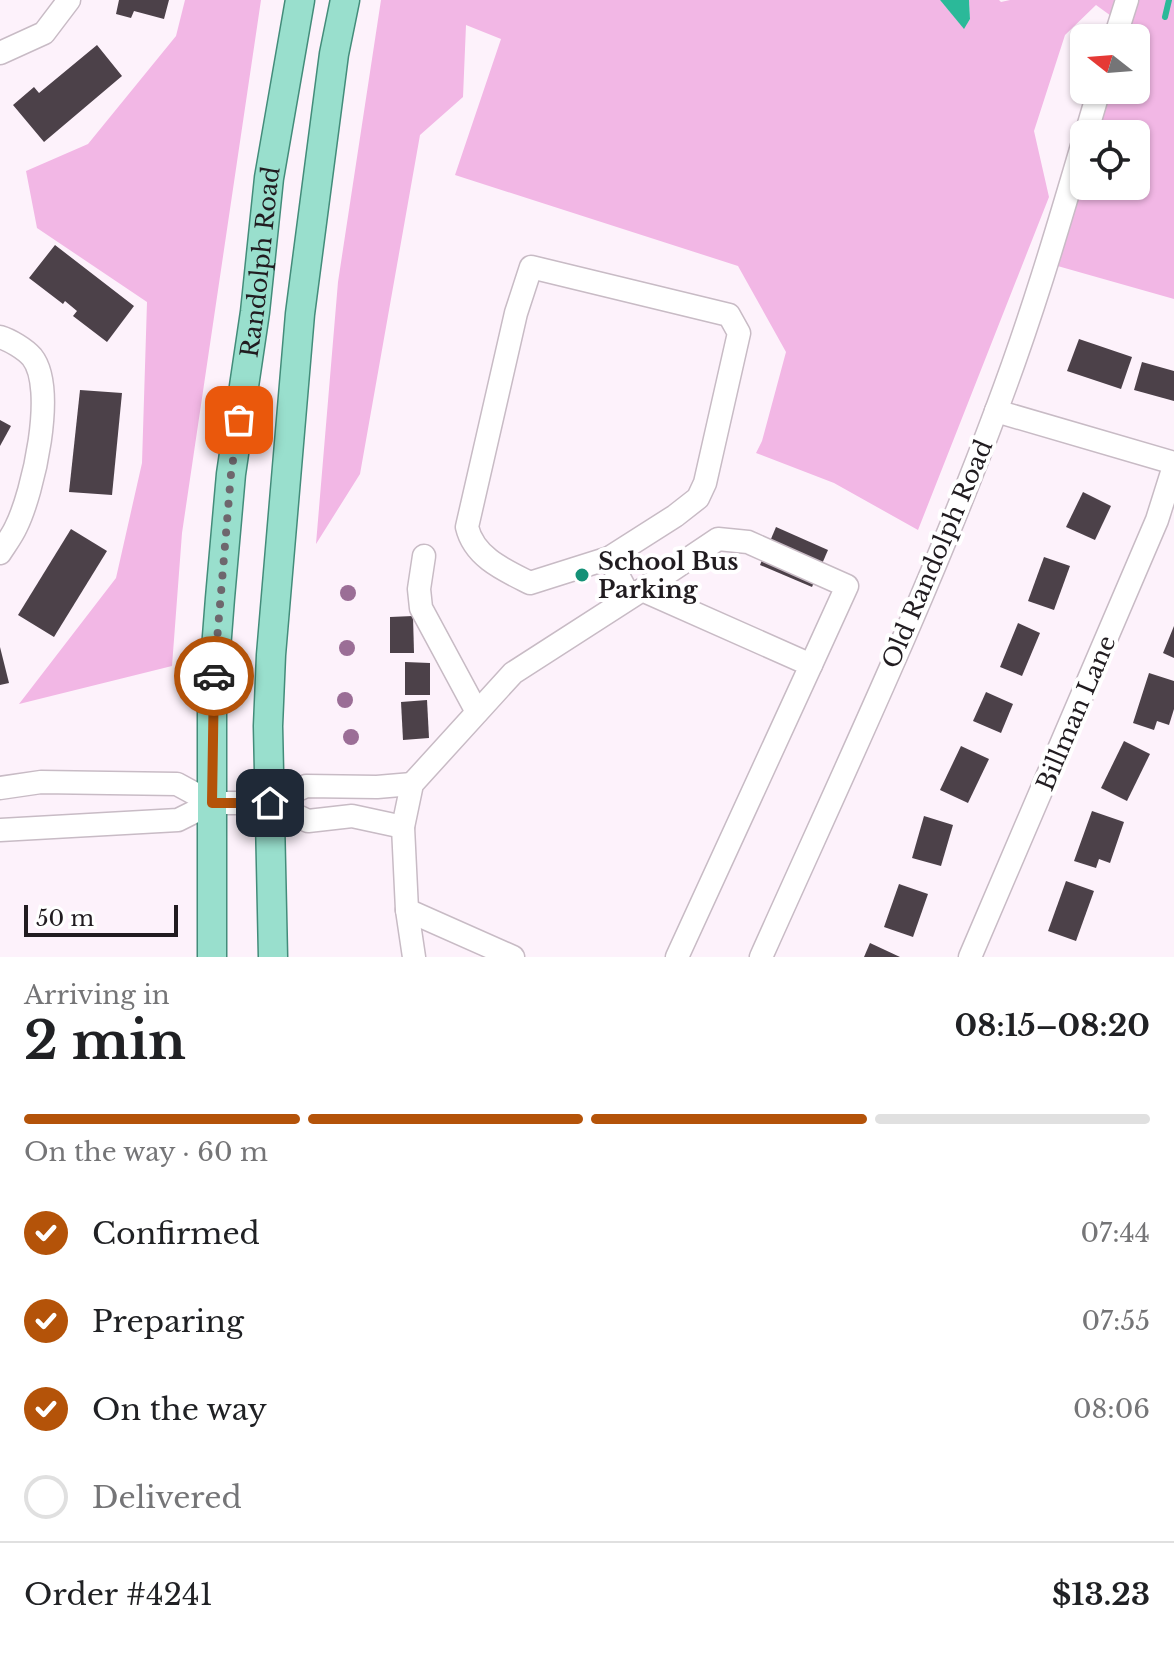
<!DOCTYPE html>
<meta charset="utf-8">
<style>
body{margin:0;font-family:"Libre Baskerville",serif;background:#f6f6f6;color:#202124;height:100vh;display:flex;flex-direction:column;font-size:30px;white-space:nowrap}
*{box-sizing:border-box;margin:0}
p{font-size:26px;color:#757577}
.icon{flex:none;width:44px;height:44px;fill:none;stroke:currentColor;stroke-width:2;stroke-linecap:round;stroke-linejoin:round}
.map{position:relative;height:957px;overflow:hidden}
.panel{display:flex;flex-direction:column;background:#fff;flex:1}
.panel>*{flex:none}
.needle{width:52px;rotate:287deg}
.buttons{position:absolute;left:1070px;top:24px;display:grid;gap:16px}
.buttons a{display:grid;place-items:center;width:80px;height:80px;border-radius:12px;background:#fff;box-shadow:0 2px 6px #0004;font-size:40px}
.scale{position:absolute;left:24px;bottom:20px;width:154px;box-sizing:border-box;padding-left:8px;border:4px solid #211c20;border-top:0;font-size:22px;line-height:28px;white-space:nowrap;color:#211c20;-webkit-text-stroke:6px #fff;paint-order:stroke}
.pin{position:absolute;display:grid;place-items:center;width:68px;height:68px;color:#fff;margin:-34px;border-radius:16px;box-shadow:0 4px 12px #0006}
.courier{position:absolute;display:grid;place-items:center;width:80px;height:80px;margin:-40px;border:6px solid #b45309;border-radius:50%;background:#fff;color:#222;box-shadow:0 2px 10px #0007}
.overview em{font-style:normal;font-weight:700}
.overview div{display:flex;flex-direction:column-reverse}
.overview{display:flex;align-items:center;justify-content:space-between;height:136px;padding:0 24px}
h1{font-size:52px;font-weight:700;line-height:60px}
.bar{display:grid;grid-template-columns:repeat(4,1fr);gap:12px 8px;align-content:center;height:96px;padding:0 24px}
.bar i{height:10px;border-radius:6px;background:#e0e0e0}
.bar .selected{background:#b45309}
.bar p{grid-column:span 4}
.line{display:flex;align-items:center;gap:20px;padding:0 24px;border-top:2px solid #e0e0e0}
.line div{flex:1}
ol{padding:0 24px;list-style:none}
li{display:flex;align-items:center;gap:24px;height:88px}
li p{margin-inline-start:auto}
li .icon{padding:8px;border-radius:50%;background:#b45309;color:#fff;stroke-width:4}
li:last-child{color:#757577}
li i{width:44px;height:44px;border:4px solid #e0e0e0;border-radius:50%}
.map>svg:first-child{display:block}
</style>
<div class="map">
<svg width="1174" height="957" viewBox="0 0 1174 957">
<rect width="100%" height="100%" fill="#fdf2fb"/>
<g fill="#f2b7e5">
<polygon points="185,0 261,0 182,533 172,666 19,704 116,578 142,463 147,302 37,228 26,171 88,144 176,36"/>
<polygon points="381,0 940,0 964,28 970,19 969,0 999,0 1001,2 1010,0 1174,0 1174,299 1047,263 1084,138 1084,186 1136,186 1136,134 1085,134 1098,90 1136,90 1136,38 1113,38 1118,21 1096,5 1065,35 1034,131 1049,197 918,530 834,483 756,453 762,441 786,352 738,266 455,175 501,39 466,25 463,97 420,135 360,474 316,544 338,282"/>
</g>
<polygon fill="#2bb999" points="940,0 969,0 970,19 964,29"/>
<g fill="none" stroke-linecap="round" stroke-linejoin="round">
<polyline stroke="#2bb999" stroke-width="6" points="1165,17 1169,0"/>
</g>
<g fill="#4c4149">
<polygon points="119,0 169,0 164,19 134,11 131,18 116,14"/>
<polygon points="97,45 122,76 44,142 13,105 34,87 39,93"/>
<polygon points="55,245 134,306 107,342 73,316 77,311 65,301 63,304 29,278"/>
<polygon points="1079,339 1132,357 1121,389 1067,371"/>
<polygon points="1142,362 1174,371 1174,401 1134,390"/>
<polygon points="80,390 122,393 112,495 69,492"/>
<polygon points="0,420 11,426 0,446"/>
<polygon points="1083,492 1111,506 1095,540 1066,527"/>
<polygon points="776,527 828,550 812,587 760,565"/>
<polygon points="71,529 107,551 54,637 18,615"/>
<polygon points="1044,557 1070,566 1054,610 1028,601"/>
<polygon points="413,616 414,653 390,653 390,617"/>
<polygon points="1018,623 1040,633 1022,676 1000,667"/>
<polygon points="1174,626 1174,658 1163,653"/>
<polygon points="0,647 9,683 0,685"/>
<polygon points="405,662 430,663 430,695 405,695"/>
<polygon points="1149,673 1174,681 1174,709 1169,725 1157,721 1154,730 1133,723"/>
<polygon points="986,692 1013,704 1001,733 973,721"/>
<polygon points="427,700 429,738 403,740 401,702"/>
<polygon points="1124,741 1150,754 1127,801 1101,788"/>
<polygon points="961,746 989,759 968,803 940,790"/>
<polygon points="1092,811 1124,822 1110,863 1099,859 1096,868 1074,861"/>
<polygon points="924,816 953,825 941,866 912,858"/>
<polygon points="1066,881 1094,891 1076,941 1048,931"/>
<polygon points="899,884 928,894 913,937 884,927"/>
<polygon points="870,943 900,957 864,957"/>
</g>
<g fill="none" stroke-linecap="round" stroke-linejoin="round">
<g stroke="#c8bbc5" stroke-width="25">
<g id="minor">
<polyline points="1115,38 1127,0"/>
<polyline points="0,53 44,33 69,0"/>
<polyline points="1086,134 1099,90"/>
<path d="M531,267L729,315L739,333L705,483L698,498L675,516L609,558L530,583C504,570 474,557 467,527L516,313Z"/>
<path d="M0,337C10,340 25,349 32,357C57,388 33,493 16,527C12,536 5,545 0,553"/>
<polyline points="996,411 1174,463"/>
<polyline points="424,556 419,589 421,608 477,712"/>
<polyline points="609,558 629,596"/>
<polyline points="642,590 718,539 748,542 847,586 811,665"/>
<polyline points="0,788 41,782 177,784 212,803"/>
<polyline points="270,803 306,786 377,787 412,784"/>
<polyline points="0,830 178,820 212,803 270,803 308,821 352,816 403,827"/>
<polyline points="407,910 513,957"/>
<polyline points="414,957 407,910 403,827 412,784 513,673 642,590 811,665 677,957"/>
<path d="M761,957C842,776 927,596 996,411C1030,322 1057,231 1084,139"/>
<polyline points="970,957 1157,520 1174,466"/>
</g>
</g>
<g stroke="#438c7a" stroke-width="31">
<g id="major">
<path id="s1" d="M212,957V700L220,598L231,474L255,312L269,178L300,0"/>
<polyline points="273,957 268,726 271,655 300,314 334,54 345,0"/>
</g>
</g>
<use href="#minor" stroke="#fff" stroke-width="22"/>
<use href="#major" stroke="#99dfcd" stroke-width="28"/>
</g>
<g fill="#9b6e96">
<circle cx="348" cy="593" r="8"/>
<circle cx="347" cy="648" r="8"/>
<circle cx="345" cy="700" r="8"/>
<circle cx="351" cy="737" r="8"/>
</g>
<g fill="none" stroke-linecap="round" stroke-linejoin="round">
<polyline stroke="#6e676d" stroke-width="8" stroke-dasharray="0 14.4" points="214,676 231,474 239,420"/>
<polyline stroke="#b45309" stroke-width="10" points="214,676 212,803 270,803"/>
</g>
<circle fill="#159177" stroke="#fff" stroke-width="3" cx="582" cy="575" r="8"/>
<g text-anchor="middle" dominant-baseline="central" stroke-width="8" stroke-linejoin="round" paint-order="stroke">
<g font-size="24" fill="#211c20" stroke="#fff">
<text stroke="none"><textPath href="#s1" startOffset="698">Randolph Road</textPath></text>
<text transform="translate(937 554) rotate(-67)">Old Randolph Road</text>
<text transform="translate(1076 713) rotate(-67)">Billman Lane</text>
</g>
<g font-size="24" font-weight="bold" fill="#211c20" stroke="#fff" text-anchor="start">
<text x="598" y="561">School Bus<tspan x="598" dy="28">Parking</tspan></text>
</g>
</g>
</svg>
<div class="buttons">
<a><svg class="needle" viewBox="-14 -14 28 28"><path d="M0-13l5 13h-10z" fill="#e53935"/><path d="M0 13l5-13h-10z" fill="#757577"/></svg></a>
<a><svg class="icon" aria-label="locate" viewBox="0 0 24 24"><circle cx="12" cy="12" r="6"/><path d="M12 2v4M12 18v4M2 12h4M18 12h4"/></svg></a>
</div>
<div class="scale">50 m</div>
<div class="pin" style="left:239px;top:420px;background:#ea580c"><svg class="icon" aria-label="bag" viewBox="0 0 24 24"><path d="M5 8h14l-1 12H6zM9 8a3 3 0 0 1 6 0"/></svg></div>
<div class="pin" style="left:270px;top:803px;background:#1f2937"><svg class="icon" aria-label="home" viewBox="0 0 24 24"><path d="M3 11l9-7 9 7M6 9v11h12V9"/></svg></div>
<div class="courier" style="left:214px;top:676px"><svg class="icon" aria-label="car" viewBox="0 0 24 24"><path d="M5 17H2v-5l4-1 3-4h7l3 4 3 1v5h-3M9 17h6M6 11h13"/><circle cx="7" cy="17" r="2"/><circle cx="17" cy="17" r="2"/></svg></div>
</div>
<section class="panel">
<div class="overview"><div><h1>2 min</h1><p>Arriving in</p></div><em>08:15–08:20</em></div>
<div class="bar"><i class="selected"></i><i class="selected"></i><i class="selected"></i><i></i><p>On the way · 60 m</p></div>
<ol>
<li><svg class="icon" aria-label="check" viewBox="0 0 24 24"><path d="M5 12l5 5 9-10"/></svg>Confirmed<p>07:44</p></li>
<li><svg class="icon" aria-label="check" viewBox="0 0 24 24"><path d="M5 12l5 5 9-10"/></svg>Preparing<p>07:55</p></li>
<li><svg class="icon" aria-label="check" viewBox="0 0 24 24"><path d="M5 12l5 5 9-10"/></svg>On the way<p>08:06</p></li>
<li><i></i>Delivered</li>
</ol>
<div class="line" style="height:104px"><div>Order #4241</div><b>$13.23</b></div>
</section>
